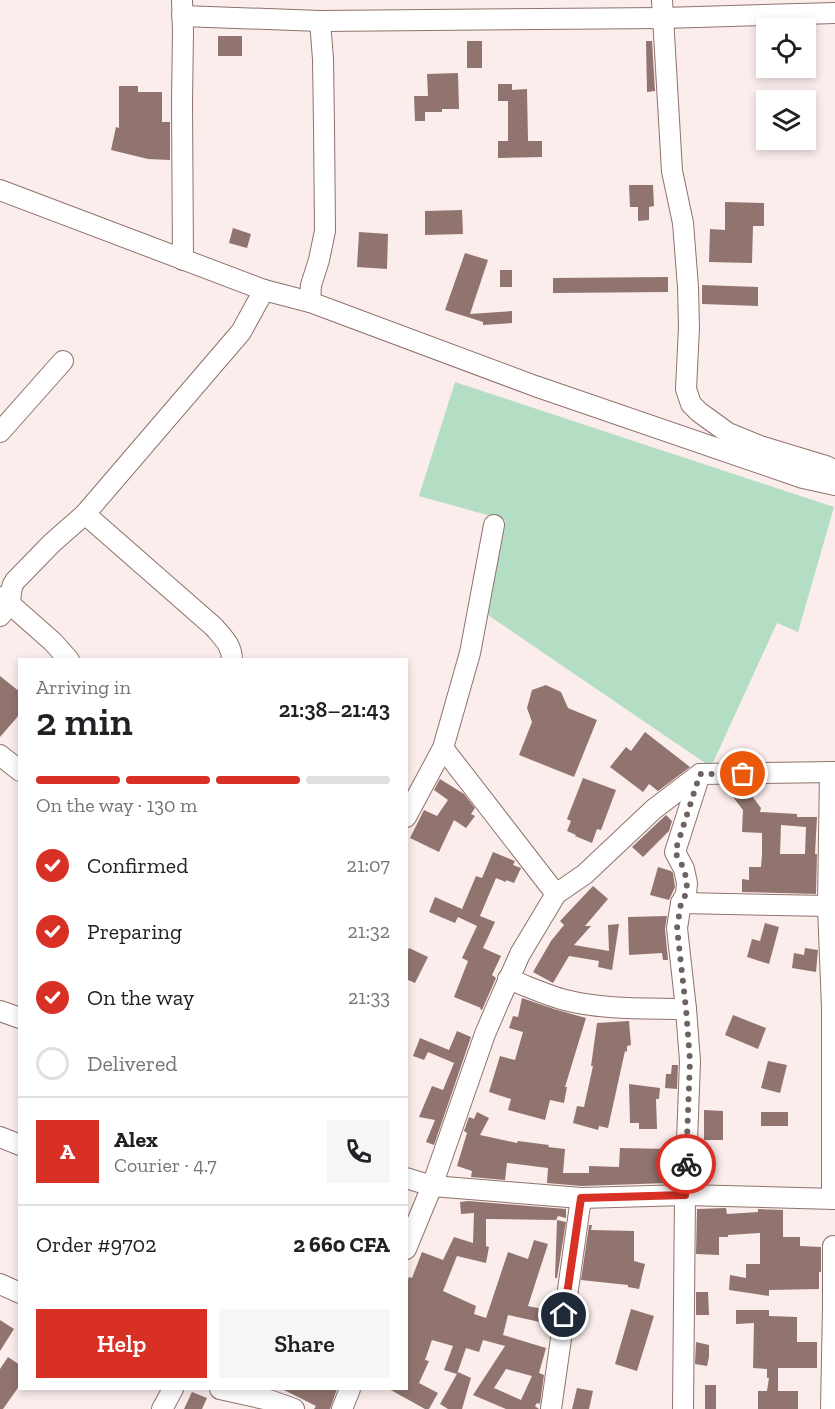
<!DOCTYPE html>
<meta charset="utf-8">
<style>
body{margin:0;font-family:"Zilla Slab",serif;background:#f6f6f6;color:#202124;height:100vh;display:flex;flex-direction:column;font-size:22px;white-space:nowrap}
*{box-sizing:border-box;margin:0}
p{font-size:20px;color:#757577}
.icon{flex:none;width:33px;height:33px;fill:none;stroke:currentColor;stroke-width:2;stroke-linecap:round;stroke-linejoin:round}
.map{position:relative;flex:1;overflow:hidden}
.drawer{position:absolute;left:18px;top:658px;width:390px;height:732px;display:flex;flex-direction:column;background:#fff;border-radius:0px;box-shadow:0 3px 9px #0003}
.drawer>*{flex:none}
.controls{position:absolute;left:756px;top:18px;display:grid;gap:12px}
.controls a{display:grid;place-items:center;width:60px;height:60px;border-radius:0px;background:#fff;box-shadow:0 3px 9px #0003;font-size:30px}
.pin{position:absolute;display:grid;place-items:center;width:51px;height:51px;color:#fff;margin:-26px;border:3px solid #fff;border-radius:50%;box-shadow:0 2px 6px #0007}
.courier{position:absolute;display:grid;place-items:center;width:60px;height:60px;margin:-30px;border:4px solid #d93025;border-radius:50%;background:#fff;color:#222;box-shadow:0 2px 8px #0007}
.head em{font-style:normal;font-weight:600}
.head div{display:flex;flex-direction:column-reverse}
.head{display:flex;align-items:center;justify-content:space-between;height:102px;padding:0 18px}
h1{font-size:39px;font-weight:600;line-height:45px}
.bar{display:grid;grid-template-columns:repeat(4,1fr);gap:9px 6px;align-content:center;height:72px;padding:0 18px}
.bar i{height:8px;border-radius:4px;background:#e0e0e0}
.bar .selected{background:#d93025}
.bar p{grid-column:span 4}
.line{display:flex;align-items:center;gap:15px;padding:0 18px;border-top:2px solid #e0e0e0}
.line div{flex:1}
.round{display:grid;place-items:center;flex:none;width:63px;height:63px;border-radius:0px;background:#f6f6f6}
ol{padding:0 18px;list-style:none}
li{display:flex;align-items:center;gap:18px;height:66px}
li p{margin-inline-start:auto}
li .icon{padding:6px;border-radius:50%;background:#d93025;color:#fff;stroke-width:4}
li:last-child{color:#757577}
li i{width:33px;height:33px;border:3px solid #e0e0e0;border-radius:50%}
.cta{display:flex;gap:12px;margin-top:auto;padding:12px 18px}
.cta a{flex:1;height:69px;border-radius:0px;background:#d93025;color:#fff;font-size:24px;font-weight:600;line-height:69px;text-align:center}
.cta a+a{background:#f6f6f6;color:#202124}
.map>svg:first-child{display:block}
</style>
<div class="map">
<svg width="835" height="1409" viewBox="0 0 835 1409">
<rect width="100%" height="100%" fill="#fbedeb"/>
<polygon fill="#b3dec3" points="455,382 834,507 798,632 777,623 711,767 488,615 505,520 419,496"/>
<g fill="#91746f" fill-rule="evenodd">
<rect x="218" y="36" width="24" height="20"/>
<rect x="467" y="41" width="15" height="27"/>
<polygon points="646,41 652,41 655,91 647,92"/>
<polygon points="458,73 459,109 442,109 442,112 425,112 425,121 415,121 414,96 428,96 427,74"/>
<polygon points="498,84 512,84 512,90 527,89 528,141 542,141 542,157 498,158 498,141 508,141 508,101 498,101"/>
<polygon points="119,86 138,86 138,92 162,92 162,122 170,122 170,160 148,159 111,150 116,127 119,128"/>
<polygon points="629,185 653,185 654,206 649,207 649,220 638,221 638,207 630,207"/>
<polygon points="725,202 764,203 764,226 753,226 752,263 709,262 710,229 725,230"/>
<polygon points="462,210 463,234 425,235 425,211"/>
<polygon points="233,228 251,234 247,248 229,243"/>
<polygon points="359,232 388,234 387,269 357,267"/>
<polygon points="465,253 488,260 470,314 512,311 512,323 483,325 483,322 445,310"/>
<rect x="500" y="270" width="12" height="17"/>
<polygon points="668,277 668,292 553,293 553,278"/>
<polygon points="702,285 758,287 758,306 702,304"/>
<polygon points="0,676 20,692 20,714 0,737"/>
<polygon points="546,685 561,692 568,708 597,720 574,777 519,755 532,722 527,708 532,690"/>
<polygon points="645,732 690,767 658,791 649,784 643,792 610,767 626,747 631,751"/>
<polygon points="583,778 616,790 601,830 597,829 592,843 575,836 576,835 567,831 571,821 567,819"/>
<polygon points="440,779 464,794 475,808 471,814 475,816 466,828 454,820 439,852 410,838 424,810 437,816 448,800 434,790"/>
<path d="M746,788L761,808L760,812L797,814V817H817L815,854H817L816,894L742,892V879L749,880V867H761L762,854V833L742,832L743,810L733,797ZM781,825L806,827L805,854H780Z"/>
<polygon points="666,815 672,821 669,831 643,857 632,847"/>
<polygon points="493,852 515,861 513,865 521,868 514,883 506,880 506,882 496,878 480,916 495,922 483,948 501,956 492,975 496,978 482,1010 480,1009 481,1008 454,997 468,961 462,958 477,926 458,917 455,923 429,912 435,897 462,909 476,876 482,878"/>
<polygon points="658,867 671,871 673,873 675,887 669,900 650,895"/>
<polygon points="593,886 608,899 585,926 591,926 574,945 609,951 608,925 619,924 612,970 598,967 599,961 569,956 553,983 533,972 551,941 564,925 560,921"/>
<polygon points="667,916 665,929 668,960 663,960 662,953 629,955 628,917"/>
<polygon points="765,923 779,927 769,964 747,957 752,939 760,941"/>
<polygon points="409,948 428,957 415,983 406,979 406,954"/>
<polygon points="805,948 818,950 816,972 792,968 794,953 804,955"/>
<polygon points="522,998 554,1009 586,1018 565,1087 567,1087 564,1103 550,1100 545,1120 508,1110 511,1099 489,1092 500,1056 515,1060 523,1032 509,1028 513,1016 518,1017"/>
<polygon points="733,1015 766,1028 758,1049 725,1035"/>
<polygon points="629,1021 631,1045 627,1046 627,1052 625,1051 608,1128 599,1126 598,1130 573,1123 577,1106 584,1107 593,1066 591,1066 597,1023"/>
<polygon points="457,1031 471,1037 434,1145 426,1142 435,1120 419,1117 432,1086 443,1090 454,1063 428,1052 424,1060 413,1056 420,1038 449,1050"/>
<polygon points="768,1061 787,1065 780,1093 761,1088"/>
<polygon points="672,1065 678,1065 677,1089 665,1088 666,1074 671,1074"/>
<polygon points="629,1084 660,1088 659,1099 656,1099 657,1129 639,1129 639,1123 630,1123"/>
<polygon points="704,1110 723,1111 723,1140 704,1140"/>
<polygon points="477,1112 489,1118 480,1135 517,1143 518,1141 549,1145 548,1147 565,1149 563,1173 589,1173 589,1166 619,1167 620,1148 670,1149 668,1183 581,1186 547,1183 548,1168 507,1163 505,1180 471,1177 472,1171 457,1166 467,1133 464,1131 469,1117 474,1119"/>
<rect x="761" y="1112" width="27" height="14"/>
<path d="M468,1201L566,1209V1218L558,1216L556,1220L486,1219V1246L489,1247L486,1263L457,1256L443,1291L476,1306L474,1314L486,1318L508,1252L528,1259L534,1240L548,1244L528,1306L552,1311L549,1324L508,1315L503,1335L546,1348L539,1373L544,1375L540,1404L537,1403L535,1406L539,1409H506L473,1395L505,1346L483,1340L479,1352L466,1348L457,1374L444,1370L453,1346L432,1340L425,1360L429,1361L419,1383L438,1393L429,1409H425L389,1389H406V1284L409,1277L412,1278L422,1252L443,1260L454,1237L473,1243L474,1213L461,1214L460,1202ZM506,1369L532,1376L521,1400L494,1388Z"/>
<polygon points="726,1208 727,1214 758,1212 758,1209 783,1210 783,1237 800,1237 800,1246 821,1247 821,1272 819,1272 819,1289 769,1290 769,1296 729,1290 730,1275 746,1278 746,1264 760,1264 760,1233 728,1235 728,1237 719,1237 719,1255 696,1254 697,1209"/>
<polygon points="557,1220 566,1222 557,1278 555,1278"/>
<polygon points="589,1225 592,1225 591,1230 634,1231 634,1261 645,1264 639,1289 628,1287 628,1285 581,1280"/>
<polygon points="696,1292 708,1292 709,1315 696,1315"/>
<polygon points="631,1309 654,1316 637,1371 615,1364"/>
<polygon points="736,1310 769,1310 769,1316 797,1317 797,1342 817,1342 817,1368 778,1368 778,1391 798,1391 798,1409 758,1409 758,1391 767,1391 769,1378 767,1378 767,1369 753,1368 754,1323 736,1324"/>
<polygon points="0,1320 14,1329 0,1351"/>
<polygon points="696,1342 709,1345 709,1357 707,1366 695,1364"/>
<polygon points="8,1357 20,1365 20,1385 3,1409 0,1409 0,1369"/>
<polygon points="458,1372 471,1378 462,1409 448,1409 440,1404"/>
<rect x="705" y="1385" width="11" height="24"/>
<polygon points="577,1388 593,1391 589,1409 572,1409"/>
<polygon points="282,1389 337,1389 330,1409 314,1409 316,1406"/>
<polygon points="192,1392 207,1398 202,1409 184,1409"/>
</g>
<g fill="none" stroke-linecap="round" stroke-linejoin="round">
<g stroke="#8f726d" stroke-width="22">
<g id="minor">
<polyline points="182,0 183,32 182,102 183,260"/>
<polyline points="662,0 672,171 683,223 688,287 689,327 686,389 691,404 699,412 728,433 760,446 826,466 830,468 835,474"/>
<polyline points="182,16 320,21 663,18 835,13"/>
<polyline points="0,190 264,290 310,302 535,386 803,478 835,485"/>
<polyline points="310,302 311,285 319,260 325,231 324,125 323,59 320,21"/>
<polyline points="0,432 63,361"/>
<path d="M85,514L214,627C223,638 232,645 232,660"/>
<polyline points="2,597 53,642 69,660"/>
<path d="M0,616L10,604C11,595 10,588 15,581L52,543L85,514L241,332L264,290"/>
<polyline points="443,748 556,894"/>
<polyline points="0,755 20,771"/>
<polyline points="830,772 828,906 832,1008 832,1199"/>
<polyline points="406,817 443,748 470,653 494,525"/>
<polyline points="681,903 828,906"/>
<path d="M508,979C527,986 546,995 565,1000C604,1010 646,1008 686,1009"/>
<polyline points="0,1011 20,1018"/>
<polyline points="0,1137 20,1145"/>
<polyline points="406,1178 432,1186 581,1198 685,1195 835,1199"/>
<polyline points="406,1249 432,1186 485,1034 497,1006 520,954 556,894 585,874 654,809 700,774 835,772"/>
<polyline points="0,1284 20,1293"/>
<polyline points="220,1389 269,1400 294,1409"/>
<polyline points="162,1409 173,1389"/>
<polyline points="342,1409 350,1389"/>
<polyline points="551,1409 581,1198"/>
<polyline points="683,1409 685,1195 690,1061 686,1009 677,928 681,903 686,894 687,883 684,869 675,852 700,774"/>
<polyline points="831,1409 833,1308 833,1246"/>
</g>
</g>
<use href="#minor" stroke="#fff" stroke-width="20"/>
</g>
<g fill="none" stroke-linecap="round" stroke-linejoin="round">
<polyline stroke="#6f6361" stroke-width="6" stroke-dasharray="0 10.8" points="686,1164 690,1061 686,1009 677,928 681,903 686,894 687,883 684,869 675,852 700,774 743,774"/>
<polyline stroke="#d93025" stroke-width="8" points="564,1315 581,1198 685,1195 686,1164"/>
</g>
</svg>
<div class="controls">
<a><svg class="icon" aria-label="locate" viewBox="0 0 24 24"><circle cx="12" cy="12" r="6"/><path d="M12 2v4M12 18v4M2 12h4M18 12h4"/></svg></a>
<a><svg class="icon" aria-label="layers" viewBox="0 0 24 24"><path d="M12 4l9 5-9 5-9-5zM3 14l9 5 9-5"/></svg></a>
</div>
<div class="pin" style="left:743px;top:774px;background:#ea580c"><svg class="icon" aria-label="bag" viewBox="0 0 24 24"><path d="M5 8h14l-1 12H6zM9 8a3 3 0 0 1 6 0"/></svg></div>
<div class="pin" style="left:564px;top:1315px;background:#1f2937"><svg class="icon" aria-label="home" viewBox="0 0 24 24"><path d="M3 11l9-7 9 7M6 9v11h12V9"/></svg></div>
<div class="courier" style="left:686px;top:1164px"><svg class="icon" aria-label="bike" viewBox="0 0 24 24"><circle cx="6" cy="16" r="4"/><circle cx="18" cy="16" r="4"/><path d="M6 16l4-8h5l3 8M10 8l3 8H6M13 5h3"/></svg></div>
<section class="drawer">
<div class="head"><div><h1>2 min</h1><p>Arriving in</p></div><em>21:38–21:43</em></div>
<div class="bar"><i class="selected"></i><i class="selected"></i><i class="selected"></i><i></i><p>On the way · 130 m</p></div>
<ol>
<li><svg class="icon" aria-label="check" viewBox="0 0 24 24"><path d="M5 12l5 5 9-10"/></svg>Confirmed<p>21:07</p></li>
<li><svg class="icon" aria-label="check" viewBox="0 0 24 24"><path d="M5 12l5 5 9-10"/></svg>Preparing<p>21:32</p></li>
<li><svg class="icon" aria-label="check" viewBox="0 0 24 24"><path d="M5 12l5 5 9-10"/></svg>On the way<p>21:33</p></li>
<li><i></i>Delivered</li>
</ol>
<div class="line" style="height:108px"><b class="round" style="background:#d93025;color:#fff">A</b><div><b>Alex</b><p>Courier · 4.7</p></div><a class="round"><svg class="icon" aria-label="phone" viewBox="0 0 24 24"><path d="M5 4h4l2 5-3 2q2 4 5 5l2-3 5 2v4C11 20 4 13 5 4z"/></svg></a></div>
<div class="line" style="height:78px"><div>Order #9702</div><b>2 660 CFA</b></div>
<div class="cta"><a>Help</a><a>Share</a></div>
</section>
</div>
